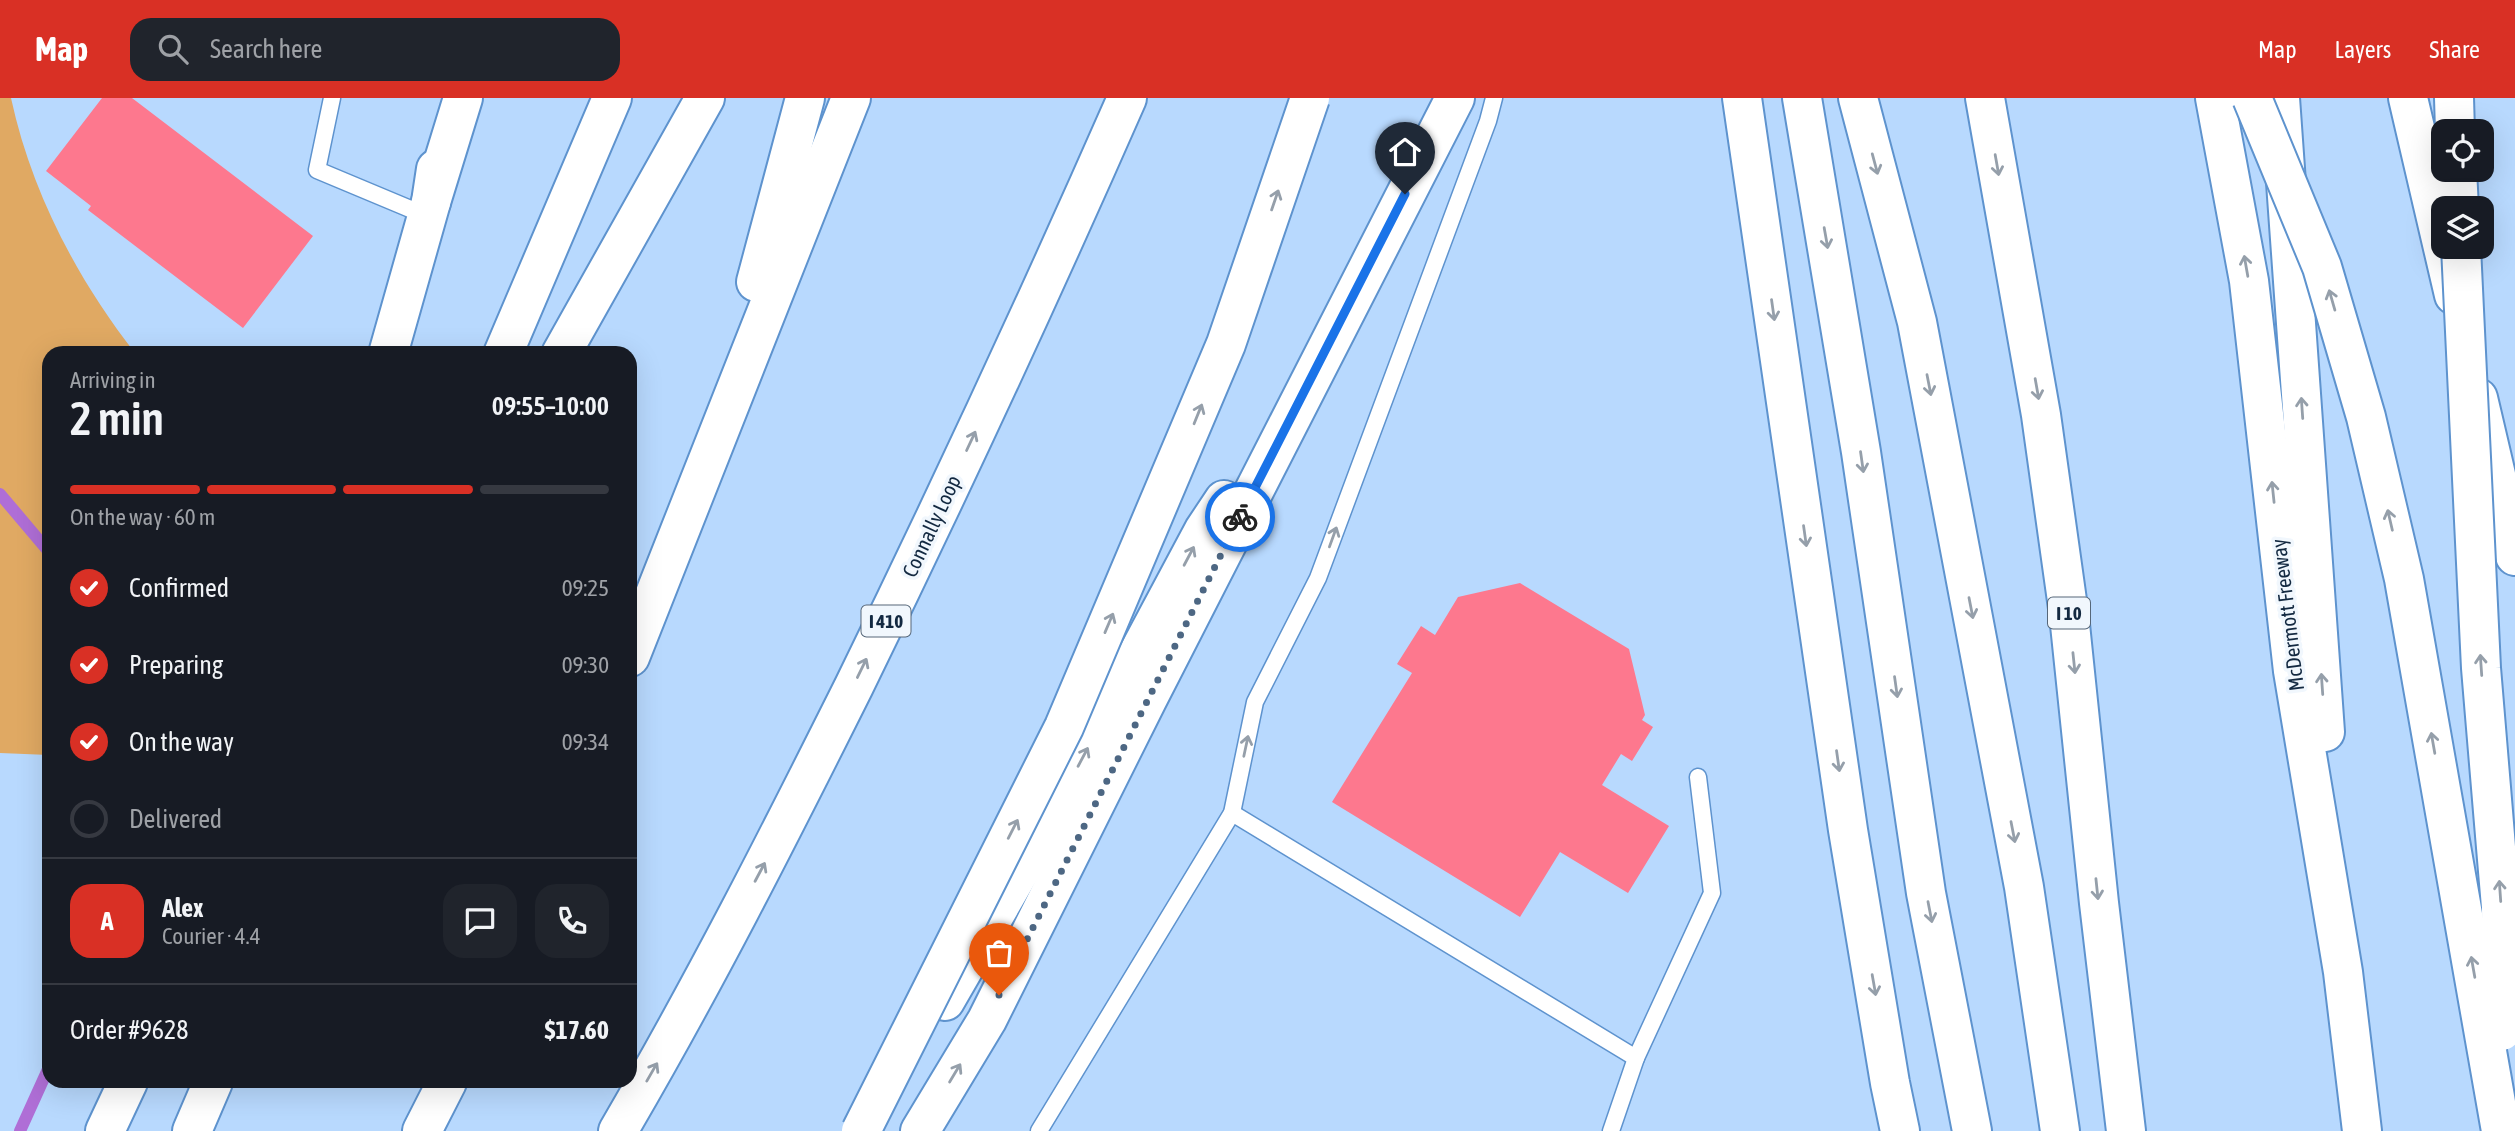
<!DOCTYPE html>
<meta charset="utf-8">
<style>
body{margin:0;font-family:"Asap Condensed",sans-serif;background:#20242c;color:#f1f3f6;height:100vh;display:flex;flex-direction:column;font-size:26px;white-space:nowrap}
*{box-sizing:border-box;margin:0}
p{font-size:23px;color:#9ea1a6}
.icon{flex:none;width:38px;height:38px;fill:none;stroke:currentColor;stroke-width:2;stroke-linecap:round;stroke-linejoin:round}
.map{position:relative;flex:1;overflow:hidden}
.sheet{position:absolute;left:42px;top:248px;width:595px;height:742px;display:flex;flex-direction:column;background:#171b24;border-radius:21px;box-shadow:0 7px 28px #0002}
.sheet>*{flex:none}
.fabs{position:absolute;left:2431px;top:21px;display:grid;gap:14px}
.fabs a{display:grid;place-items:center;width:63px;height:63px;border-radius:14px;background:#171b24;box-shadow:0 7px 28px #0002;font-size:35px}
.pin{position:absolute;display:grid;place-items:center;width:60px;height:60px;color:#fff;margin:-72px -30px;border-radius:50% 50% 50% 0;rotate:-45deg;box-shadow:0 0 7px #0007}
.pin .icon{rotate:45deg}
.courier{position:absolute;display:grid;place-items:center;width:70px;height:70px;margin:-35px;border:5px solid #1a73e8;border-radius:50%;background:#fff;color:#222;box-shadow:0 2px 9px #0007}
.overview em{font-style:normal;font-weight:600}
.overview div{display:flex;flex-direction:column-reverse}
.overview{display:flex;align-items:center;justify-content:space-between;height:119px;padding:0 28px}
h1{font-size:46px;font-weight:600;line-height:52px}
.bar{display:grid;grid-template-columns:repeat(4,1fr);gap:10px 7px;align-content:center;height:84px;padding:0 28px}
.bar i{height:9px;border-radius:5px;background:#363941}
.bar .active{background:#d93025}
.bar p{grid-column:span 4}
.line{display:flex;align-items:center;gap:18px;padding:0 28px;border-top:2px solid #363941}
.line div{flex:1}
.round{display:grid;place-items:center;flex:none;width:74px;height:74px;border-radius:21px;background:#20242c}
ol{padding:0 28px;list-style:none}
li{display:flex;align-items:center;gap:21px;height:77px}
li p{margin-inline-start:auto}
li .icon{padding:7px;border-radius:50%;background:#d93025;color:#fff;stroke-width:4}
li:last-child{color:#9ea1a6}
li i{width:38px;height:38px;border:4px solid #363941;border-radius:50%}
header{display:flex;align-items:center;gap:42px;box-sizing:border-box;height:98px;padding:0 35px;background:#d93025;color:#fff}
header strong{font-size:33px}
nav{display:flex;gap:38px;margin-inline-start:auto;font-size:24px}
.search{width:490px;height:63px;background:#20242c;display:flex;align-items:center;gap:18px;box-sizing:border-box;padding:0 24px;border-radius:21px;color:#9ea1a6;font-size:26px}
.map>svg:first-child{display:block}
</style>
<header>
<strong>Map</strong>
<div class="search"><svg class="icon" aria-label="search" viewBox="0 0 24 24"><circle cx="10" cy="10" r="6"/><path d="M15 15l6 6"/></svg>Search here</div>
<nav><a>Map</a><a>Layers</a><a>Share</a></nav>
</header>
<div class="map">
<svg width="2515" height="1033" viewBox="0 0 2515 1033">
<rect width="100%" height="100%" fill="#b8d9fe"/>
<path fill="#e0a963" d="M0,0H11C31,93 77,181 135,255L49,256V657L0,655Z"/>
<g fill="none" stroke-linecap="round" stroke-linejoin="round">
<g stroke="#af6ed6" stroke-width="12">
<polyline points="0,396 49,454"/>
<polyline points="20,1033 49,969"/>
</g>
</g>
<g fill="#fd788e">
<polygon points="102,0 132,0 313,138 243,230 88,112 91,108 46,73"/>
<polygon points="1520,485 1629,551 1645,617 1642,622 1653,629 1632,663 1621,656 1602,687 1669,728 1628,795 1560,754 1520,819 1332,704 1412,575 1397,566 1421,528 1435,537 1458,499"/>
</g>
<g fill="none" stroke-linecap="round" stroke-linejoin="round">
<g stroke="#5e93ce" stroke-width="19">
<g id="service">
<polyline points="332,0 317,72 427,118"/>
<polyline points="1232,715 1636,960"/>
<polyline points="1039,1033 1232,715 1255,604 1318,480 1488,23 1494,0"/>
<polyline points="1611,1033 1636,960 1712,795 1698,679"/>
</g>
</g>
<g stroke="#5e93ce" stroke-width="42">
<g id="secondary">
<polyline points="388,256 431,104 436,71"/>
<polyline points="105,1033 128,984"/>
</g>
</g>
<g stroke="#5e93ce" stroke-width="42">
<g id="motorway">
<polyline points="1742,0 1848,732 1890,985 1900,1033"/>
<polyline points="1802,0 1861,354 1926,795 1972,1033"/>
<polyline points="1858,0 1917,224 2024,789 2060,1033"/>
<polyline points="1985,0 2041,317 2069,517 2099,805 2126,1033"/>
<polyline points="2215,0 2249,183 2293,573 2343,874 2362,1033"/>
<polyline points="2280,0 2325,634"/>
<polyline points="2408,0 2454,197"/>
<polyline points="2454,0 2455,33"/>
<polyline points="2457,72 2459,110"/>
<polyline points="431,104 463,0"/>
<polyline points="756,184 805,0"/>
<polyline points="503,256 612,0"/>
<polyline points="561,256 705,0"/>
<polyline points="2478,300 2515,458"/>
<polyline points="630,559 851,0"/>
<polyline points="945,903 1047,726 1204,432 1224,402"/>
<polyline points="192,1033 213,984"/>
<polyline points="422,1033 447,984"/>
<path d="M618,1033C703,888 779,738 854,588C949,394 1040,198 1127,0"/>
<polyline points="920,1033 987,922 1147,602 1455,0"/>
</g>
</g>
<use href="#service" stroke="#fff" stroke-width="16"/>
<use href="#secondary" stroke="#fff" stroke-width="38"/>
<use href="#motorway" stroke="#fff" stroke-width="38"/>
<g stroke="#5e93ce" stroke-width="42" stroke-linecap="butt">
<g id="motorway-bridge">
<polyline points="2252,0 2322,169 2366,319 2404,481 2501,1033"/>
<polyline points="2461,149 2481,570 2501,809 2502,933"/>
<polyline points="861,1033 1064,629 1226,246 1310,0"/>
</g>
</g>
<use href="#motorway-bridge" stroke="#fff" stroke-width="38"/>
</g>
<defs><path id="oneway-shaft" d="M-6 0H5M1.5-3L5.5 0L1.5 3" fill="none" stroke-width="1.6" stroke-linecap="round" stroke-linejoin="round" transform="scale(1.75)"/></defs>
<g stroke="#959faa">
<use href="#oneway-shaft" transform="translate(1875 66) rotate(75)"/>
<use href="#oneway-shaft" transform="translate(1997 67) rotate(80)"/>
<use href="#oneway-shaft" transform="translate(1275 102) rotate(-71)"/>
<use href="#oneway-shaft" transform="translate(1826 140) rotate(80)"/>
<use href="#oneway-shaft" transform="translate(2246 168) rotate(-100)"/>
<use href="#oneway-shaft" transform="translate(2332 202) rotate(-106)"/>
<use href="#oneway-shaft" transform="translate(1773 212) rotate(82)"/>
<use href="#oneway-shaft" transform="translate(1929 287) rotate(79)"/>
<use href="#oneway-shaft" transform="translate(2037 291) rotate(80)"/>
<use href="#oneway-shaft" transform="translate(2302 310) rotate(-94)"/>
<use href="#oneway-shaft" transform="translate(1198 316) rotate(-68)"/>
<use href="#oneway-shaft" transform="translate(971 343) rotate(-65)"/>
<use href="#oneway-shaft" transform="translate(1862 364) rotate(82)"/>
<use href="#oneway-shaft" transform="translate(2273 394) rotate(-96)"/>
<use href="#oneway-shaft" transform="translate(2390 422) rotate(-103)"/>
<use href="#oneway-shaft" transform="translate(1805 438) rotate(82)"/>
<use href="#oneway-shaft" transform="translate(1333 439) rotate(-70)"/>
<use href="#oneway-shaft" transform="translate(1189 458) rotate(-62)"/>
<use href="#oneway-shaft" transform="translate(1971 510) rotate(79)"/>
<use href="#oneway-shaft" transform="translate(1109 525) rotate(-67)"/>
<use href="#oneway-shaft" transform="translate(2074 565) rotate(84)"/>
<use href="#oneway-shaft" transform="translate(2481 567) rotate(-94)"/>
<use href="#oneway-shaft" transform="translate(862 570) rotate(-64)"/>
<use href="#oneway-shaft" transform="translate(2322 586) rotate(-94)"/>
<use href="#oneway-shaft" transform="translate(1896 589) rotate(82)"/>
<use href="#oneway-shaft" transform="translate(2433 645) rotate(-100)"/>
<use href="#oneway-shaft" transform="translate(1246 648) rotate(-78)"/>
<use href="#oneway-shaft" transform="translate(1083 659) rotate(-62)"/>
<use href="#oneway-shaft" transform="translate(1838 663) rotate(82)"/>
<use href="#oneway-shaft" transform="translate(1013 731) rotate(-63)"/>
<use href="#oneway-shaft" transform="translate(2013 734) rotate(79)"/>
<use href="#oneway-shaft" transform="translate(760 774) rotate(-62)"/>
<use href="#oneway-shaft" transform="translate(2097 791) rotate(84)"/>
<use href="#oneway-shaft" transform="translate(2500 793) rotate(-94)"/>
<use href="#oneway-shaft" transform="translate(1930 814) rotate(79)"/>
<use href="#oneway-shaft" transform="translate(2473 869) rotate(-100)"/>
<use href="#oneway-shaft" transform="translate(1874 887) rotate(80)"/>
<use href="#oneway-shaft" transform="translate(652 974) rotate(-60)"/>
<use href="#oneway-shaft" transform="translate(955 975) rotate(-59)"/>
</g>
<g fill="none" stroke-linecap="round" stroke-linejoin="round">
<polyline stroke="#4d6783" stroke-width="7" stroke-dasharray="0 12.6" points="999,897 1240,419"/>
<polyline stroke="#1a73e8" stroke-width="9" points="1240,419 1405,96"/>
</g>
<g text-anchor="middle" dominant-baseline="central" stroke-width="7" stroke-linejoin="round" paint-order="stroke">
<g fill="#f1f7fd" stroke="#566779" stroke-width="2">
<rect x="2048" y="499.5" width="42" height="31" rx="5"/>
<rect x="861.5" y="507.5" width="49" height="31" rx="5"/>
</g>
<g font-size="19" font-weight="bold" fill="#132941">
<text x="2069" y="515">I 10</text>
<text x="886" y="523">I 410</text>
</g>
<g font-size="21" fill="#132941" stroke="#f1f7fd">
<text transform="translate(931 428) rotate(-65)">Connally Loop</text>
<text transform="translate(2287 517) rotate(-97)">McDermott Freeway</text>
</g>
</g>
</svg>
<div class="fabs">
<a><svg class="icon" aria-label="locate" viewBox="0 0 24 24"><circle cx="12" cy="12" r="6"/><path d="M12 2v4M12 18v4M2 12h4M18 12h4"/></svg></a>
<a><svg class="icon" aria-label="layers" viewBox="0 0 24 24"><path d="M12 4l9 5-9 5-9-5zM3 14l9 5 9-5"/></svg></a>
</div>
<div class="pin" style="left:999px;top:897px;background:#ea580c"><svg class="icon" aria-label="bag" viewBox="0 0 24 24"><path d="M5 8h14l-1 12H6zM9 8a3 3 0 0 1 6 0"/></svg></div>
<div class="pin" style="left:1405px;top:96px;background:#1f2937"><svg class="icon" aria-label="home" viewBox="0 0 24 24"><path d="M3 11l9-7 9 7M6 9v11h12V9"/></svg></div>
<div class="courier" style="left:1240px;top:419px"><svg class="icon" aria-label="bike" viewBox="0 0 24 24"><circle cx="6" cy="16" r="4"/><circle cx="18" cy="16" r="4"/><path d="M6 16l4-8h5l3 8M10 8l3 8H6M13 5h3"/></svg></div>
<section class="sheet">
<div class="overview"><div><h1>2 min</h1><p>Arriving in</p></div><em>09:55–10:00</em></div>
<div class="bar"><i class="active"></i><i class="active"></i><i class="active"></i><i></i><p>On the way · 60 m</p></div>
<ol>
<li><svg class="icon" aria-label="check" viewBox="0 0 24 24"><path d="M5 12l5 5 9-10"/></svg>Confirmed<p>09:25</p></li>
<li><svg class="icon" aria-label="check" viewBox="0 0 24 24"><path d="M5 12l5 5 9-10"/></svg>Preparing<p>09:30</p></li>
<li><svg class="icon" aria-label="check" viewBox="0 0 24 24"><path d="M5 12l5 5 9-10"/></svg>On the way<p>09:34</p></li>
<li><i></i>Delivered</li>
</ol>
<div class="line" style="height:126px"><b class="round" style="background:#d93025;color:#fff">A</b><div><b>Alex</b><p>Courier · 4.4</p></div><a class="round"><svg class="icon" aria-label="chat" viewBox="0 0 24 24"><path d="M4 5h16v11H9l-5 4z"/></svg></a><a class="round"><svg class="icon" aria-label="phone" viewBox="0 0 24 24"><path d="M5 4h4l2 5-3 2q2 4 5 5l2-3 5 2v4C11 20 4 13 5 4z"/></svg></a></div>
<div class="line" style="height:91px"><div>Order #9628</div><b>$17.60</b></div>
</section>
</div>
